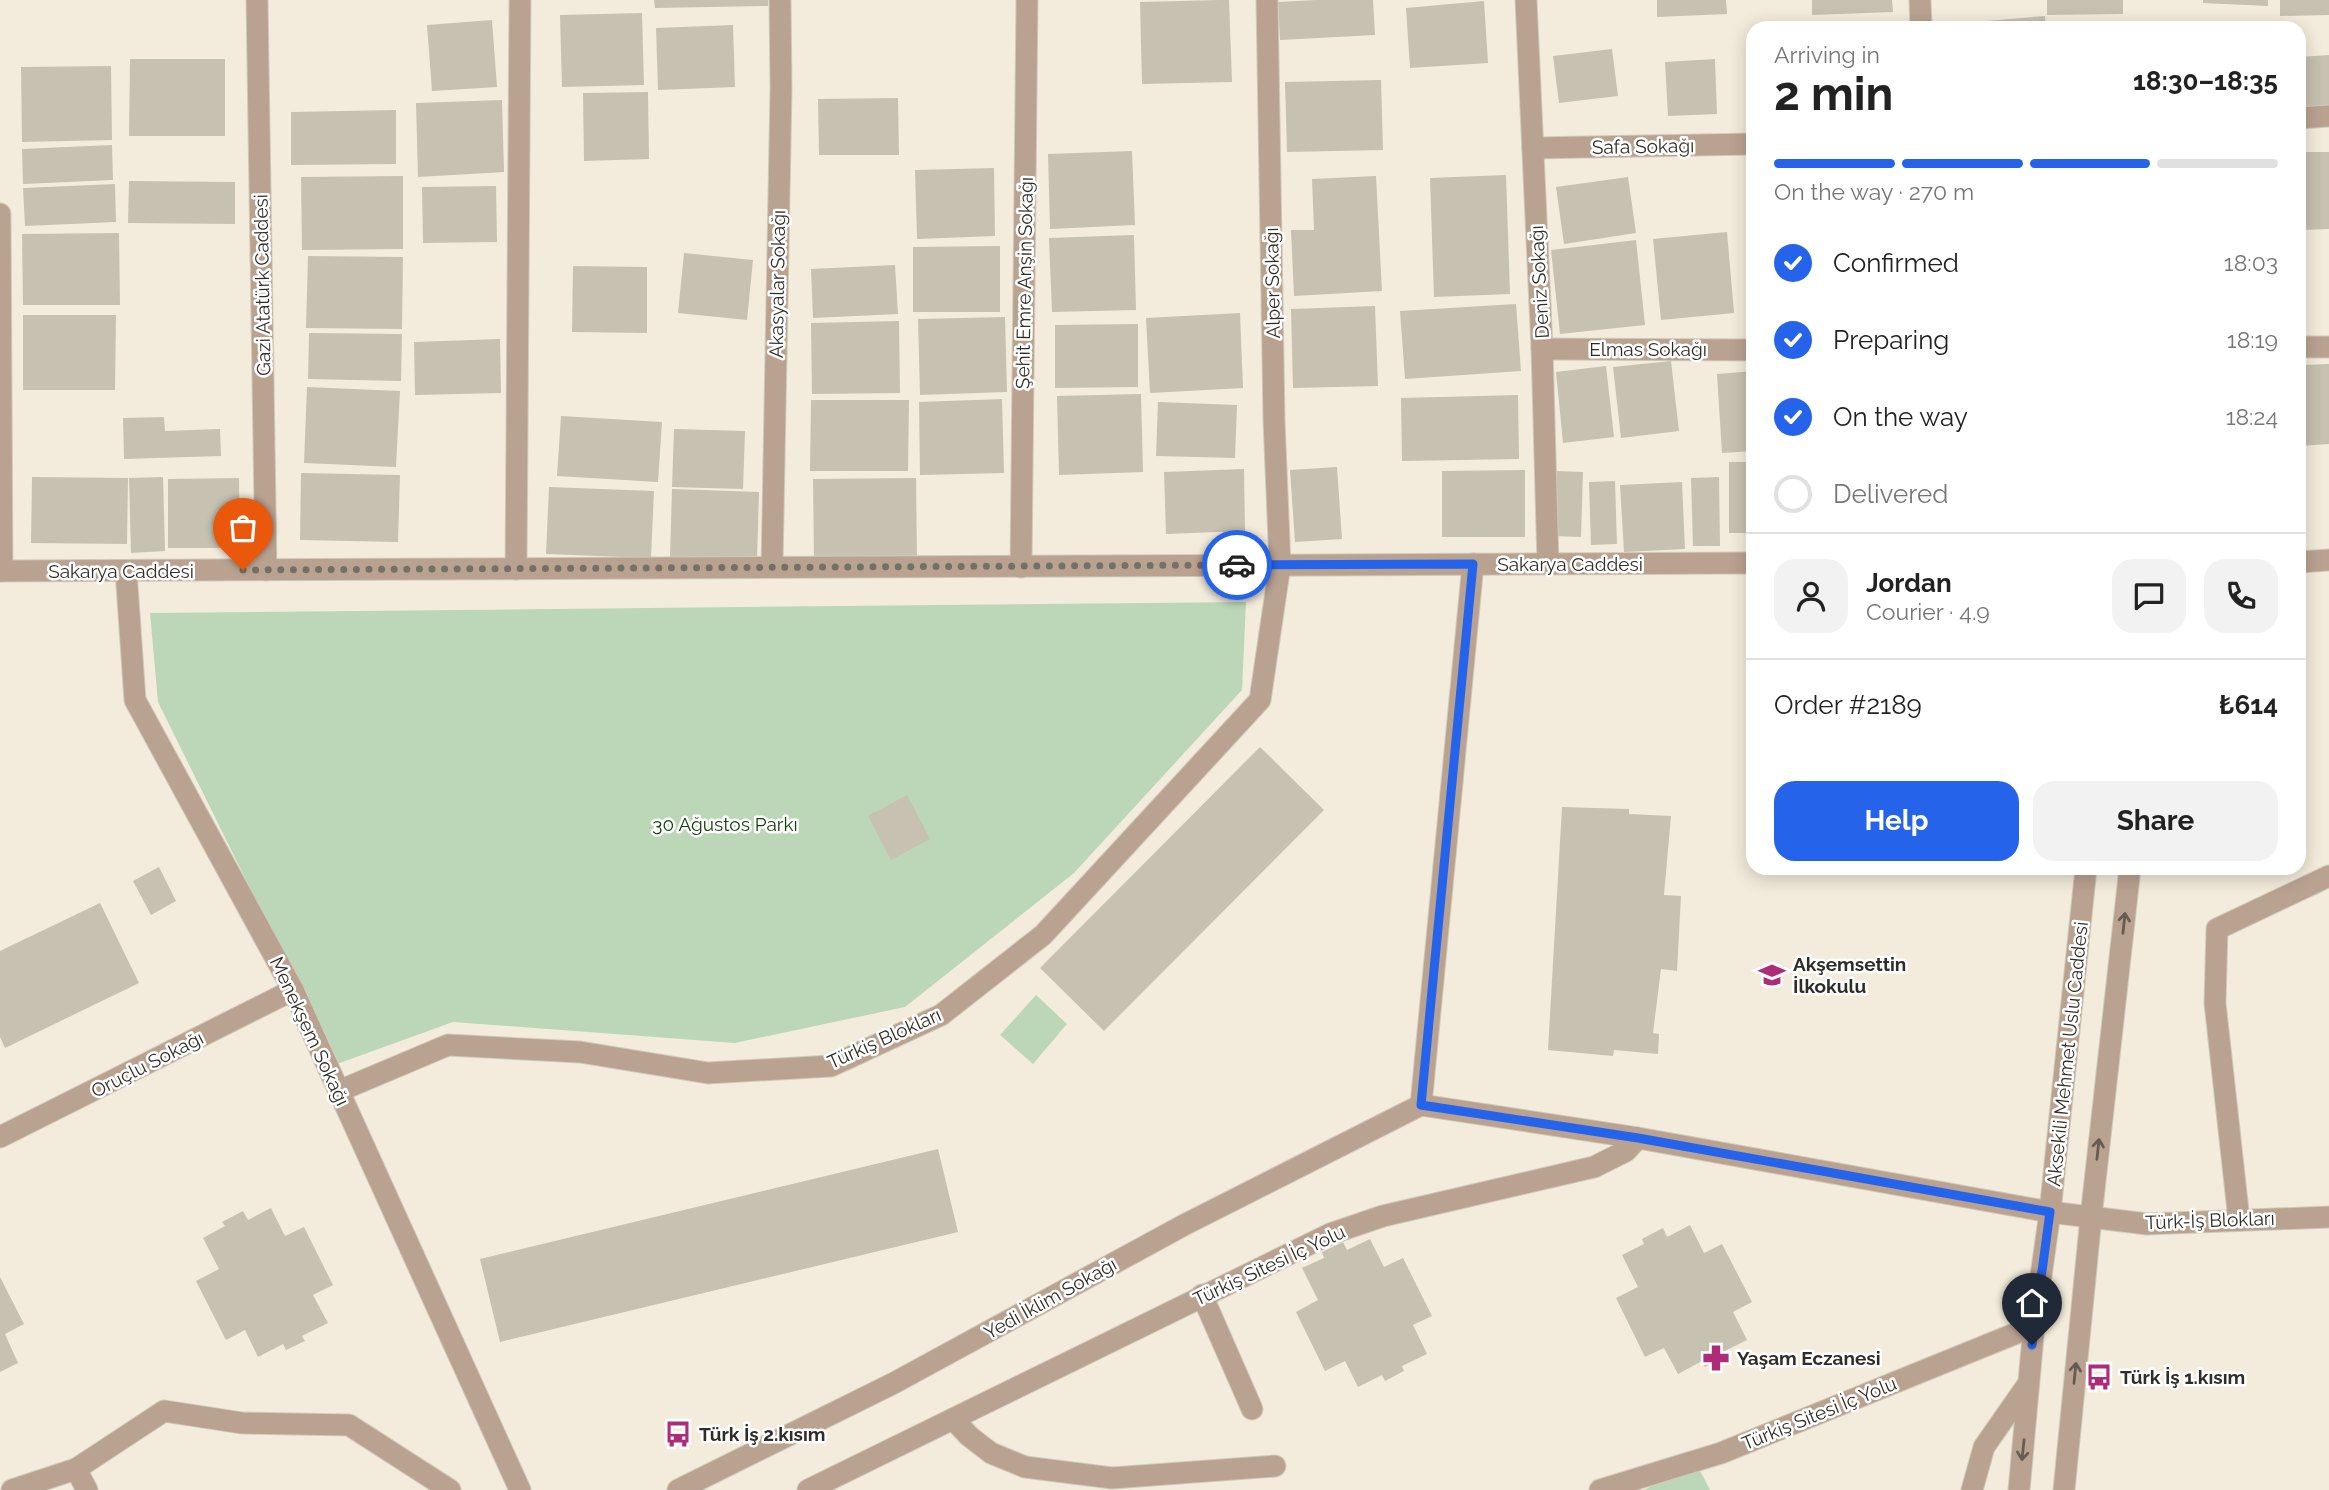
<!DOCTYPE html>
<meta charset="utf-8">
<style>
body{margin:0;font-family:Raleway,sans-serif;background:#f2f2f2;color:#222;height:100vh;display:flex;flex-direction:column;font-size:26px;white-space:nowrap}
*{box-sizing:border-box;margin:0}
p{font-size:23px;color:#767676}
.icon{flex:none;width:38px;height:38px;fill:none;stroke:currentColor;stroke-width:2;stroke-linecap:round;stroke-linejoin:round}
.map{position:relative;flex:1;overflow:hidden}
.panel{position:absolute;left:1746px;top:21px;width:560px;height:854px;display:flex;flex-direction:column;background:#fff;border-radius:21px;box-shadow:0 4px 18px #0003}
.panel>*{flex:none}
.pin{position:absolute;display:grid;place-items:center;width:60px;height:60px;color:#fff;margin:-72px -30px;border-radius:50% 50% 50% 0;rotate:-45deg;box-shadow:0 0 7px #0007}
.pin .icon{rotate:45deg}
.courier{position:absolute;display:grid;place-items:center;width:70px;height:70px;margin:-35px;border:5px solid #2563eb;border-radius:50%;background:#fff;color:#222;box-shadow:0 2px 9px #0007}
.overview em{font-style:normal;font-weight:700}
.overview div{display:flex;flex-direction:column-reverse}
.overview{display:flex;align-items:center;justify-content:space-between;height:119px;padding:0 28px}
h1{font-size:46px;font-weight:700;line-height:52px}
.bar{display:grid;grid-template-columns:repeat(4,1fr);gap:10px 7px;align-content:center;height:84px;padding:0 28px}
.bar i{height:9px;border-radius:5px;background:#e0e0e0}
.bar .selected{background:#2563eb}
.bar p{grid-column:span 4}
.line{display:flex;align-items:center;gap:18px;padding:0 28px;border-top:2px solid #e0e0e0}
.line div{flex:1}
.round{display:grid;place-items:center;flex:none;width:74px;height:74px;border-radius:21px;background:#f2f2f2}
ol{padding:0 28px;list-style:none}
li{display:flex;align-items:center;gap:21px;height:77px}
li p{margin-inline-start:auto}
li .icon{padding:7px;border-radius:50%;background:#2563eb;color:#fff;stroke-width:4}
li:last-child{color:#767676}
li i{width:38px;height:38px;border:4px solid #e0e0e0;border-radius:50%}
.action{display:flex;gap:14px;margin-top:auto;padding:14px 28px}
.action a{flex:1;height:80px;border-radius:21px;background:#2563eb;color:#fff;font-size:28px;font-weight:700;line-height:80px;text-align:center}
.action a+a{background:#f2f2f2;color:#222}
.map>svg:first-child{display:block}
</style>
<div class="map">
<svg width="2329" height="1490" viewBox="0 0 2329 1490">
<rect width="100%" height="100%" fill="#f3ecdc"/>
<g fill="#bcd7b7">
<polygon points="1246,602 1242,690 1074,873 905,1007 735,1043 453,1022 337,1064 158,702 150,613"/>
<polygon points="1036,995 1067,1024 1033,1064 1000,1035"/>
<polygon points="1696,1463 1710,1490 1644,1490"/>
</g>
<g fill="#c7c1b1">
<polygon points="654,0 768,0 768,6 655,8"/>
<polygon points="1220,0 1229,0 1232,82 1142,84 1140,2"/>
<polygon points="1316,0 1373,0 1375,35 1280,40 1278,2"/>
<polygon points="1657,0 1726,0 1727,14 1657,17"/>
<polygon points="1812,0 1892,0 1893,12 1812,15"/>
<polygon points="2047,0 2123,0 2123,14 2047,15"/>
<polygon points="2203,0 2268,0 2268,6 2203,3"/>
<polygon points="2280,0 2329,0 2329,15 2280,16"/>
<polygon points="1484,1 1488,63 1410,68 1406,8"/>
<polygon points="642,13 644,85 562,87 560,15"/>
<polygon points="2045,16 2046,28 1963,28 1963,23"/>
<polygon points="492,20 497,87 432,91 427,25"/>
<polygon points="1885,23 1885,28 1809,28 1809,26"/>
<polygon points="2198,24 2198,28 2120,28 2120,25"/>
<polygon points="733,25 735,87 658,90 656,28"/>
<rect x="2204" y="25" width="73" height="3"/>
<polygon points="1612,49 1618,96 1559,103 1553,56"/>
<polygon points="2329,55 2329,112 2300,114 2300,57"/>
<polygon points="130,59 225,59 225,136 129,136"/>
<polygon points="1715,59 1717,114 1668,116 1665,62"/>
<polygon points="111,66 112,140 22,142 21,67"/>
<polygon points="1381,80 1383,150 1287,152 1285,82"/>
<polygon points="648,92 649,159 584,161 583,93"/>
<polygon points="898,98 899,155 819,155 818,99"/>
<polygon points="502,100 504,172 418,177 416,103"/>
<polygon points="396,110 396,164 291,165 291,112"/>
<polygon points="112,145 113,180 23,184 22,149"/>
<polygon points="1132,151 1135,225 1050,229 1048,154"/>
<polygon points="2300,152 2329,152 2329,229 2300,230"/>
<polygon points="994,168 995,236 917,239 915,170"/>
<polygon points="1506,175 1510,294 1434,297 1430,178"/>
<polygon points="403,176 403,249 302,250 301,177"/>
<polygon points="1376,176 1382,291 1294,296 1291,230 1314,230 1312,179"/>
<polygon points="1628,177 1636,233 1564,244 1556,187"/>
<polygon points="129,181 235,182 235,224 128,223"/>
<polygon points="115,184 116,222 25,226 23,188"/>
<polygon points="496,186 497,242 423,243 422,187"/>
<polygon points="1727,232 1734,313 1661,320 1653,239"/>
<polygon points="119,233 120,305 23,305 22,234"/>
<polygon points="1134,235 1136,310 1052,312 1049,238"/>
<polygon points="1636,240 1645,325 1560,334 1551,250"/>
<polygon points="1000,246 1000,312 913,312 913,247"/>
<polygon points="684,253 753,260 747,320 678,313"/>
<polygon points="308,256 403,257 402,329 306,328"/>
<polygon points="895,265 898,314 813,318 811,269"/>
<polygon points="573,266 647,267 647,333 572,332"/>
<polygon points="1516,304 1521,371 1405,379 1400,311"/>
<polygon points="1375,306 1378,386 1293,388 1291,309"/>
<polygon points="1240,313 1243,388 1150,393 1146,318"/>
<polygon points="23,315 116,315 115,390 23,390"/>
<polygon points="1005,317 1007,392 920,395 918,319"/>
<polygon points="899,321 900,393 812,394 811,323"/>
<polygon points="1138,324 1138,387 1055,388 1055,325"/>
<polygon points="309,333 402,334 401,381 308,379"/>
<polygon points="500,339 501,393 415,395 414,342"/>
<polygon points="1671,361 1679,431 1621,438 1613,367"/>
<polygon points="2329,364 2329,444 2300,446 2300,365"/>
<polygon points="1606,366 1614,437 1563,443 1556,372"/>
<polygon points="1754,371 1754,451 1722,453 1717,374"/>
<polygon points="307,387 400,391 396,467 304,463"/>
<polygon points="1141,394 1143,472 1059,475 1057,396"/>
<polygon points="1518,395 1519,459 1402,461 1401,398"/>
<polygon points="1002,399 1004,473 920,475 919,402"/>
<polygon points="811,400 909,400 908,471 810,471"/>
<polygon points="1158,402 1237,405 1235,458 1156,456"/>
<polygon points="561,416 662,422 658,482 557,476"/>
<polygon points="164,417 165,431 220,429 221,456 124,459 123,418"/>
<polygon points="674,429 745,431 743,489 672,487"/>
<rect x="1729" y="462" width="25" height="71"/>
<polygon points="1337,467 1342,539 1295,542 1290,470"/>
<polygon points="1244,469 1245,531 1166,534 1164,472"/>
<polygon points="1525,470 1525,537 1442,537 1442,471"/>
<polygon points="1555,471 1583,472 1581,537 1553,536"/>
<polygon points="301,473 400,475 398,542 300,540"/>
<polygon points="32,477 128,478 127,544 31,543"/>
<polygon points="163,477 165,551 131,553 129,478"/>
<polygon points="1719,477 1720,546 1693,546 1691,478"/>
<polygon points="239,478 240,548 168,548 168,479"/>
<polygon points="916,478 917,559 814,560 813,479"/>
<polygon points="1615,481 1617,544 1591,545 1589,482"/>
<polygon points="1682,482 1685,549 1624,552 1620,485"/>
<polygon points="549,487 654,491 651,558 546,554"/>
<polygon points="672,489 759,492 757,561 670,558"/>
<polygon points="1260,747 1324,810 1104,1031 1040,968"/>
<polygon points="907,795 930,839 891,860 868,816"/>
<polygon points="1562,807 1629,809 1629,814 1671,816 1664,895 1681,896 1677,971 1661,969 1653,1033 1659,1034 1658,1054 1614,1050 1613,1056 1548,1050"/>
<polygon points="159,867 176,901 151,915 133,881"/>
<polygon points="100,903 139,983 5,1048 0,1037 0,951"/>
<polygon points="938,1149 958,1232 500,1342 480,1259"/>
<polygon points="271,1208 285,1236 304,1227 333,1285 313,1295 328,1323 302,1336 305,1341 286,1350 283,1344 258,1357 245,1330 226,1340 196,1281 219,1269 203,1238 225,1226 222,1222 243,1211 248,1220"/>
<polygon points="1690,1225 1704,1253 1722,1244 1752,1302 1733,1312 1747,1340 1721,1353 1724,1357 1705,1367 1702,1361 1678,1374 1664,1348 1645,1357 1616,1298 1638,1287 1622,1255 1644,1244 1642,1239 1663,1228 1667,1237"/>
<polygon points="1370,1239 1384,1267 1403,1258 1432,1316 1413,1325 1427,1354 1402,1366 1404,1371 1385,1381 1382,1375 1358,1387 1345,1361 1325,1371 1296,1312 1318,1300 1302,1268 1324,1258 1322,1252 1343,1242 1347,1250"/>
<polygon points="0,1277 24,1324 5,1334 18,1363 0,1372"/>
</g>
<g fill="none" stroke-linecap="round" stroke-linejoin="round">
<g stroke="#d0cabb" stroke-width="23">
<g id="minor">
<polyline points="257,0 266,570"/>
<polyline points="1526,0 1542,349 1548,564"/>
<polyline points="1920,0 1921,28"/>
<polyline points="2300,118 2329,116"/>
<polyline points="1533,148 1754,144"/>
<polyline points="0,214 2,571"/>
<polyline points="2300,347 2329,347"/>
<polyline points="1542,349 1754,350"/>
<polyline points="2300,562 2329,560"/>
<polyline points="772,567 781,89 780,0"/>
<polyline points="1021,567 1027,0"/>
<polyline points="516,569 520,0"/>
<polyline points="0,571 1754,563"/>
<polyline points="126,571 135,700 293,990 520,1490"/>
<polyline points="339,1091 448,1045 580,1052 708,1073 831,1066 941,1015 1043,935 1260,700 1280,565 1274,420 1267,0"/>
<polyline points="1421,1105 1473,564"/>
<polyline points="0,1137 293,990"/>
<polyline points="2239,1220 2215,1003 2217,929 2329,876"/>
<polyline points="1202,1295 1252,1409"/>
<polyline points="953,1419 969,1436 991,1453 1025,1467 1112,1478 1275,1466"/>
<polyline points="76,1469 164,1411 242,1423 349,1425 450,1490"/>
<polyline points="12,1490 76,1469 87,1490"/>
<polyline points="678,1490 894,1383 1184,1225 1421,1105 1638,1138 2050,1212 2147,1224 2329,1217"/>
<polyline points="808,1490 1330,1234 1383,1216 1594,1167 1626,1151 1638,1138"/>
<polyline points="1600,1490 1721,1453 2034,1326"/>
<polyline points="1972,1490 1984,1447 2028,1384"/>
<polyline points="2019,1490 2034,1326 2050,1212 2086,868"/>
<polyline points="2064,1490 2091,1217 2130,868"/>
</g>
</g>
<use href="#minor" stroke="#baa291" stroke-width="21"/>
</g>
<defs><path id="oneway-shaft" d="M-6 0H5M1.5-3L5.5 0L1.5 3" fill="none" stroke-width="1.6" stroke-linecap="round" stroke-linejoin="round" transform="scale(1.75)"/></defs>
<g stroke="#675c51">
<use href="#oneway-shaft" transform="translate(2124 923) rotate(-84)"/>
<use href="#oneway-shaft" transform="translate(2098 1149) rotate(-84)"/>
<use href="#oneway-shaft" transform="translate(2075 1373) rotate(-84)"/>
<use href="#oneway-shaft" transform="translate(2023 1450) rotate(96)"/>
</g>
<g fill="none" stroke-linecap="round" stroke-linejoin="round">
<polyline stroke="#747066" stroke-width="7" stroke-dasharray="0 12.6" points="243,570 1237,565"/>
<polyline stroke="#2563eb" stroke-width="9" points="1237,565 1473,564 1421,1105 1638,1138 2050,1212 2032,1345"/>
</g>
<defs>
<g id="school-bare" transform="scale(2.1)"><path d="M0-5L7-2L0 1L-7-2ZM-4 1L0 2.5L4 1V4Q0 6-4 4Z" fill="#ae2c77" stroke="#fff" stroke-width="2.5" paint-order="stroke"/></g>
<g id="pharmacy-bare" transform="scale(2.1)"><path d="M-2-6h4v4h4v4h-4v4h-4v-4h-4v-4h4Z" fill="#ae2c77" stroke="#fff" stroke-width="2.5" paint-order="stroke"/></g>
<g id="bus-bare" transform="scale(2.1)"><path d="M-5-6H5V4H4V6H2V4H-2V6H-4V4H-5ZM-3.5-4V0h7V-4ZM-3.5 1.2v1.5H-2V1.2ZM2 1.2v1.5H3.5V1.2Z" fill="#ae2c77" stroke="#fff" stroke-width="2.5" paint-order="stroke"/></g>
</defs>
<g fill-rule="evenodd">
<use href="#school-bare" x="1772" y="975"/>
<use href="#pharmacy-bare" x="1716" y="1358"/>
<use href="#bus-bare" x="2099" y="1377"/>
<use href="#bus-bare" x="678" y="1434"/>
</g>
<g text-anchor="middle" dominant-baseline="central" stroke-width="5" stroke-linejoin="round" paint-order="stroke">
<g font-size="19" fill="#2f2d27" stroke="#fff">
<text transform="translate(1643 146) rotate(-1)">Safa Sokağı</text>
<text transform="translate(1539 282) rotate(-93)">Deniz Sokağı</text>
<text transform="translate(1024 283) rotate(-89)">Şehit Emre Anşin Sokağı</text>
<text transform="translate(1272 283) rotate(-91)">Alper Sokağı</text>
<text transform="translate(777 284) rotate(-89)">Akasyalar Sokağı</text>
<text transform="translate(262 285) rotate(-91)">Gazi Atatürk Caddesi</text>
<text x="1648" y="349">Elmas Sokağı</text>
<text x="1570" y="564">Sakarya Caddesi</text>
<text x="121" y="571">Sakarya Caddesi</text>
<text transform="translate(310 1031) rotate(65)">Menekşem Sokağı</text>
<text transform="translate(884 1038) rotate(-24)">Türkiş Blokları</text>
<text transform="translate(2067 1054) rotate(-84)">Aksekili Mehmet Uslu Caddesi</text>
<text transform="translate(147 1064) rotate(-27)">Oruçlu Sokağı</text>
<text transform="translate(2210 1220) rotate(-2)">Türk-İş Blokları</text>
<text transform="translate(1269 1265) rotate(-25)">Türkiş Sitesi İç Yolu</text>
<text transform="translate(1050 1298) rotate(-29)">Yedi İklim Sokağı</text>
<text transform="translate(1819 1413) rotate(-22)">Türkiş Sitesi İç Yolu</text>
</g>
<g font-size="19" fill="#16400e" stroke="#fff">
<text x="725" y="824">30 Ağustos Parkı</text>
</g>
<g font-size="19" font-weight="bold" fill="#2f2d27" stroke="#fff" text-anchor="start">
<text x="1793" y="964">Akşemsettin<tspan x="1793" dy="22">İlkokulu</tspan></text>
<text x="1737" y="1358">Yaşam Eczanesi</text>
<text x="2120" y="1377">Türk İş 1.kısım</text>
<text x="699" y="1434">Türk İş 2.kısım</text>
</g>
</g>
</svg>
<div class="pin" style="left:243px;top:570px;background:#ea580c"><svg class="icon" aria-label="bag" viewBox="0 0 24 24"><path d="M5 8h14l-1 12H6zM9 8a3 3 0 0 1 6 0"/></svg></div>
<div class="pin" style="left:2032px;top:1345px;background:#1f2937"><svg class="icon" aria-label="home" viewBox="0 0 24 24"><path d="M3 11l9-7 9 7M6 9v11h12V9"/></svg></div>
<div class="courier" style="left:1237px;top:565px"><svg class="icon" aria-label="car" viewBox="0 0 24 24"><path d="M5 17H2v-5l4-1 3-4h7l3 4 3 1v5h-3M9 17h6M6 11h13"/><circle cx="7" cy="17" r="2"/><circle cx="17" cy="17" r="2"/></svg></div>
<section class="panel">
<div class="overview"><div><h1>2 min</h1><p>Arriving in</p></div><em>18:30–18:35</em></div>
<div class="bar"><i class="selected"></i><i class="selected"></i><i class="selected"></i><i></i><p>On the way · 270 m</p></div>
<ol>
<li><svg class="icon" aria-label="check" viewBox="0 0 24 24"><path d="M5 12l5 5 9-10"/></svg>Confirmed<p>18:03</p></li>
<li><svg class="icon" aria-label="check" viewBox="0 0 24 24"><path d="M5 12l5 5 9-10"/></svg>Preparing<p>18:19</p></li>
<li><svg class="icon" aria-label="check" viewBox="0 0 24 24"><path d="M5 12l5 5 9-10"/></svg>On the way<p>18:24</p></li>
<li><i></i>Delivered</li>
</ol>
<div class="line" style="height:126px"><a class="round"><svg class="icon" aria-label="person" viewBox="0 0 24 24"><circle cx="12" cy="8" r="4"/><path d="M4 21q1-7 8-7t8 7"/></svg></a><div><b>Jordan</b><p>Courier · 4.9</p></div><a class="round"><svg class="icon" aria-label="chat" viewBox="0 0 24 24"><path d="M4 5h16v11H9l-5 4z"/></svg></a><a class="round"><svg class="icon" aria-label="phone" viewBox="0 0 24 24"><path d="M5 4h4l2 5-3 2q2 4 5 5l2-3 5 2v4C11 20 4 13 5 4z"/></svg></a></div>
<div class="line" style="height:91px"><div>Order #2189</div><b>₺614</b></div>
<div class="action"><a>Help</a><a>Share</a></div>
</section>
</div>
